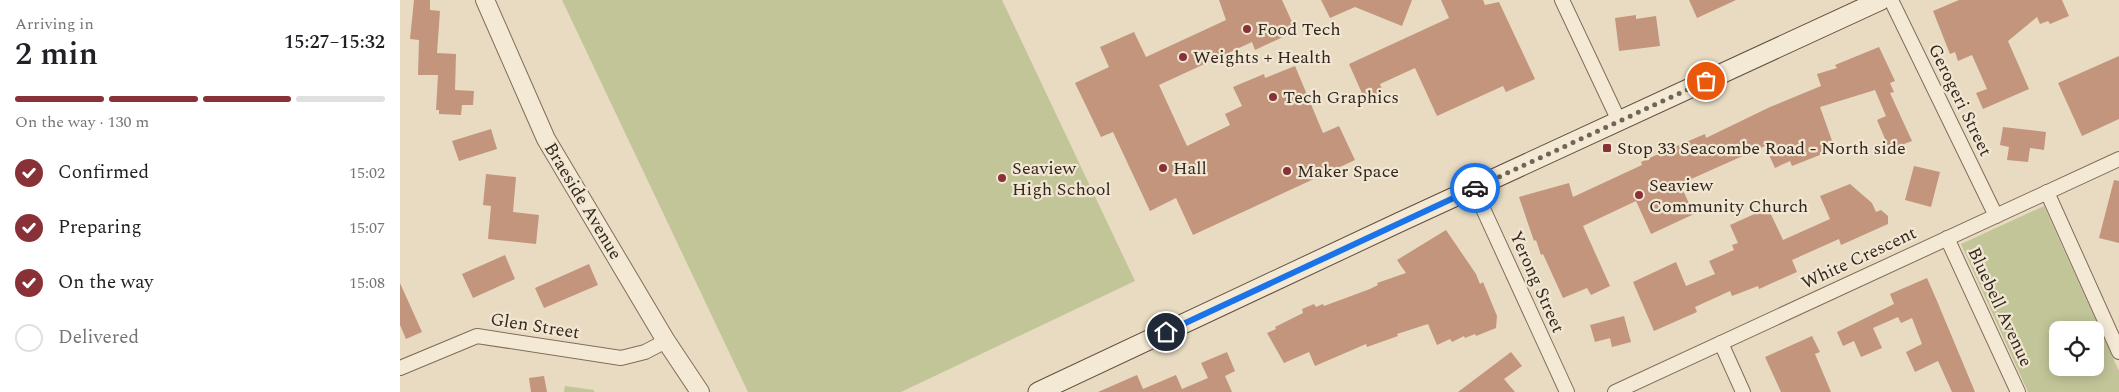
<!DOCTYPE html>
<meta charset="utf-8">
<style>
body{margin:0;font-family:Spectral,serif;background:#f2f2f2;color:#202124;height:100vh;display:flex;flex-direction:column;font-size:19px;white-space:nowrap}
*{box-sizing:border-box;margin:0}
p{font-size:16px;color:#757577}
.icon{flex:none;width:28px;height:28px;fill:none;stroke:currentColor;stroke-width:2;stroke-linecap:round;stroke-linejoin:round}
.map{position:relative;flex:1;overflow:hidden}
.side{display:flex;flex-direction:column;background:#fff;width:400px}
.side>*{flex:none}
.controls{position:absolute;left:1649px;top:321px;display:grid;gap:10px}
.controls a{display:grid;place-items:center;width:55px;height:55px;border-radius:10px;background:#fff;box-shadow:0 2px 12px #0003;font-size:25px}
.pin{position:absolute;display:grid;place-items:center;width:42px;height:42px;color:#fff;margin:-21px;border:2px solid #fff;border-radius:50%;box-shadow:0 1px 5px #0007}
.courier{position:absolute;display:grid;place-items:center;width:50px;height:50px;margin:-25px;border:4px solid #1a73e8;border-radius:50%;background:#fff;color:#222;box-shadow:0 1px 6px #0007}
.headline em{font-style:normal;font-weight:600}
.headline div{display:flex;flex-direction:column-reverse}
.headline{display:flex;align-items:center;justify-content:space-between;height:85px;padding:0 15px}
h1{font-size:32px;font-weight:600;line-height:38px}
.bar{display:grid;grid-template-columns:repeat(4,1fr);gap:8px 5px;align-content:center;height:60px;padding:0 15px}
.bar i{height:6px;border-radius:4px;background:#e0e0e0}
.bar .active{background:#883238}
.bar p{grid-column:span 4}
ol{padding:0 15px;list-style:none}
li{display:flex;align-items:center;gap:15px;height:55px}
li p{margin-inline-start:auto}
li .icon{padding:5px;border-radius:50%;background:#883238;color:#fff;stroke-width:4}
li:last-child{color:#757577}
li i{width:28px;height:28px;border:2px solid #e0e0e0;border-radius:50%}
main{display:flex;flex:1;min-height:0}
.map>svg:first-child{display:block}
</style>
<main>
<section class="side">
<div class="headline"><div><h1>2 min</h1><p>Arriving in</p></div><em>15:27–15:32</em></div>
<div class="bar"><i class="active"></i><i class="active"></i><i class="active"></i><i></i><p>On the way · 130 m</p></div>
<ol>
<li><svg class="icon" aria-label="check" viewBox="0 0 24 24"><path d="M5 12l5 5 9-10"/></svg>Confirmed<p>15:02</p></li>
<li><svg class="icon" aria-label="check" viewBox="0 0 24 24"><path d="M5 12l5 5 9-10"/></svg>Preparing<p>15:07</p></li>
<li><svg class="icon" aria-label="check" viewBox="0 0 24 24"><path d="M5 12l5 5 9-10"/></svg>On the way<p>15:08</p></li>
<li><i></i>Delivered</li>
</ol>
</section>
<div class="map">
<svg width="1719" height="392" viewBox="0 0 1719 392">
<rect width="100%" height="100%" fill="#e8dbc2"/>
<g fill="#c2c598" fill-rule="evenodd">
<polygon points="162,0 602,0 735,281 501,392 348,392"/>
<path d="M1644,206L1719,371V392H1628L1561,244ZM1658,330H1695V368H1658Z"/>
<polygon points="165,386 194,390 194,392 164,392"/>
</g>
<g fill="#c2957c">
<polygon points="14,0 30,0 30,10 40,11 37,53 56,54 55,90 74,91 73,105 62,105 61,115 39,114 39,110 36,110 38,75 18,75 19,40 10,39"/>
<polygon points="819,0 882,0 893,24 879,31 883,37 855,50 852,42 759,85 787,146 830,125 825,114 842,106 833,87 864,74 865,78 895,66 923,133 939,126 955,160 793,235 776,198 750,211 713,132 701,137 675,83 709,67 700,47 734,32 746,57 826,20"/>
<polygon points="921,0 1012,0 1002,26 955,7 930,18"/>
<polygon points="1041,0 1083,0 1085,5 1099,2 1135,79 1106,92 1103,86 1037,116 1015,68 980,84 983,92 965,100 949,64 1049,18"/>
<polygon points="1289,0 1336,0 1297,18"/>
<polygon points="1559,0 1662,0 1669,16 1650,24 1648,21 1640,24 1637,17 1608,41 1629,89 1583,109 1576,93 1587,89 1572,55 1558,61 1555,52 1550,54 1533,11"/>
<polygon points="1236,15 1236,19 1256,16 1260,46 1219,51 1215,18"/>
<polygon points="1479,47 1495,81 1490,83 1494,92 1490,93 1512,141 1504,144 1505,147 1491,153 1477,120 1486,116 1475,90 1420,107 1435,149 1392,166 1390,161 1375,168 1365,146 1280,184 1294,214 1251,234 1236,201 1183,226 1210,286 1191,295 1187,288 1163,298 1143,254 1141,255 1136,240 1134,241 1119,197 1169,183 1173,197 1242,165 1241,162 1265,151 1305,134 1306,138 1370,107 1421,86 1417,74 1437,68 1435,65"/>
<polygon points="1719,56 1719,119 1682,136 1658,83"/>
<polygon points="1603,127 1646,132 1644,150 1630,148 1628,162 1607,160 1609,147 1600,145"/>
<polygon points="91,129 97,149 59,161 52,141"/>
<polygon points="1514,166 1540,172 1531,207 1505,200"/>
<polygon points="86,174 116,177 113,212 139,215 136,244 88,239 91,206 83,205"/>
<polygon points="1714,180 1719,181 1719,243 1699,238"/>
<polygon points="1450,184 1472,203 1476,212 1481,210 1488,216 1488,224 1441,245 1439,239 1392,260 1397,272 1359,289 1358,286 1332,296 1330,291 1295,307 1297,312 1254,331 1233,282 1276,262 1286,286 1315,274 1309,261 1334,250 1332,245 1338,243 1330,225 1368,208 1383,240 1430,219 1420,196"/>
<polygon points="1046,230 1076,274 1080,284 1083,282 1097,316 1096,328 1076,336 1075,334 1065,338 1064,336 1052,342 1050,339 1037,345 1028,324 997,334 998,336 967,347 966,344 915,366 909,352 884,363 867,333 876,329 875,327 903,313 902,309 914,304 916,307 923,304 924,306 970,289 978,285 977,283 1006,273 997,260"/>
<polygon points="105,255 115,279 73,298 62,274"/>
<polygon points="189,264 198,285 144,308 135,288"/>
<polygon points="1527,278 1537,301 1575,392 1552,392 1538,361 1515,372 1506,352 1522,344 1512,318 1501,323 1498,317 1473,328 1482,348 1461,357 1454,341 1443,346 1437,332 1494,304 1490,294"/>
<polygon points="0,283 22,332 6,339 0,325"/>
<polygon points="1224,316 1231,342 1212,347 1210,338 1195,342 1190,325"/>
<polygon points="1412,336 1420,352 1415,354 1431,392 1381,392 1365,357"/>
<polygon points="827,352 835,371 825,376 832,392 698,392 737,375 743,389 776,375 782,389 808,378 801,363"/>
<polygon points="1111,352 1122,366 1104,379 1115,392 1058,392"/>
<polygon points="144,376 147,392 131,392 129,378"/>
</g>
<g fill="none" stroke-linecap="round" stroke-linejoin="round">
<g stroke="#806d5b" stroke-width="16">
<g id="minor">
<polyline points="1162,0 1219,121"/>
<polyline points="1491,0 1596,216"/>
<polyline points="1074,189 1167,392"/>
<polyline points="1647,192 1719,352"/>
<polyline points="1547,238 1618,392"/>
<polyline points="1321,343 1343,392"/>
<polyline points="0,368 77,336 221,358 245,352 266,341"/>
<polyline points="1215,392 1719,159"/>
</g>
</g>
<g stroke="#806d5b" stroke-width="20">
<polyline id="tertiary" points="85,0 146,139 266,341 300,392"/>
</g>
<g stroke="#624e3f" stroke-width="21">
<polyline id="secondary" points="638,392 1000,222 1481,0"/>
</g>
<use href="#minor" stroke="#f4e9d4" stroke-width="14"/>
<use href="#tertiary" stroke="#f4e9d4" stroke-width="18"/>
<use href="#secondary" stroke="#f4e9d4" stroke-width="19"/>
</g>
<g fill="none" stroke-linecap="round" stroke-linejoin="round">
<polyline stroke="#726557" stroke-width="5" stroke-dasharray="0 9" points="1075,188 1306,81"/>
<polyline stroke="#1a73e8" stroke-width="6" points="766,332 1075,188"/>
</g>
<g fill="#883238" stroke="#f1e6d1" stroke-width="2">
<circle cx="847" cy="29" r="5"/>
<circle cx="783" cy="57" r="5"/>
<circle cx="873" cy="97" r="5"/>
<rect x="1202" y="143" width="10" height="10" rx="2.5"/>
<circle cx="763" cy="168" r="5"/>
<circle cx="887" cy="171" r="5"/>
<circle cx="602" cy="178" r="5"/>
<circle cx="1239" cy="195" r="5"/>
</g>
<g text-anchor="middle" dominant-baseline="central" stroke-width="4.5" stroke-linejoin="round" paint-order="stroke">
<g font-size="18" fill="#32261e" stroke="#f1e6d1" text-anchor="start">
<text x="857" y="29">Food Tech</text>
<text x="793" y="57">Weights + Health</text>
<text x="883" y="97">Tech Graphics</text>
<text x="1217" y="148">Stop 33 Seacombe Road - North side</text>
<text x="612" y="168">Seaview<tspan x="612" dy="21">High School</tspan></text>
<text x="773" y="168">Hall</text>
<text x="897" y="171">Maker Space</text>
<text x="1249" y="185">Seaview<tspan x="1249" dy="21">Community Church</tspan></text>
</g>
<g font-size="18" fill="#32261e" stroke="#f1e6d1">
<text transform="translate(1560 100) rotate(64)">Gerogeri Street</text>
<text transform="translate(183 201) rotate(59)">Braeside Avenue</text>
<text transform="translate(1459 258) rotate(-25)">White Crescent</text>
<text transform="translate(1137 282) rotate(66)">Yerong Street</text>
<text transform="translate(1600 307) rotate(65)">Bluebell Avenue</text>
<text transform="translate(135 326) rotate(9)">Glen Street</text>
</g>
</g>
</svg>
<div class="controls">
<a><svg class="icon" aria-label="locate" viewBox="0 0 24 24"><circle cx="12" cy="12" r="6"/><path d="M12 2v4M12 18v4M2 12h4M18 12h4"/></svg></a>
</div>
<div class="pin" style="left:1306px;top:81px;background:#ea580c"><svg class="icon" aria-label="bag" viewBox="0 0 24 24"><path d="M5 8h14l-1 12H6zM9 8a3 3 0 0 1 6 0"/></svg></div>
<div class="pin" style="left:766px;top:332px;background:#1f2937"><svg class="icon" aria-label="home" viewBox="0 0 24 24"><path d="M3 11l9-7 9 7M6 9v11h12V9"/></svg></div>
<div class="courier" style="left:1075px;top:188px"><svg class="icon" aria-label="car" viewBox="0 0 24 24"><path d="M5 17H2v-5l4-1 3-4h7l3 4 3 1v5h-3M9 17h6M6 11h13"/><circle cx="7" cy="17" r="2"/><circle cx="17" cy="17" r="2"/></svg></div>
</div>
</main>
